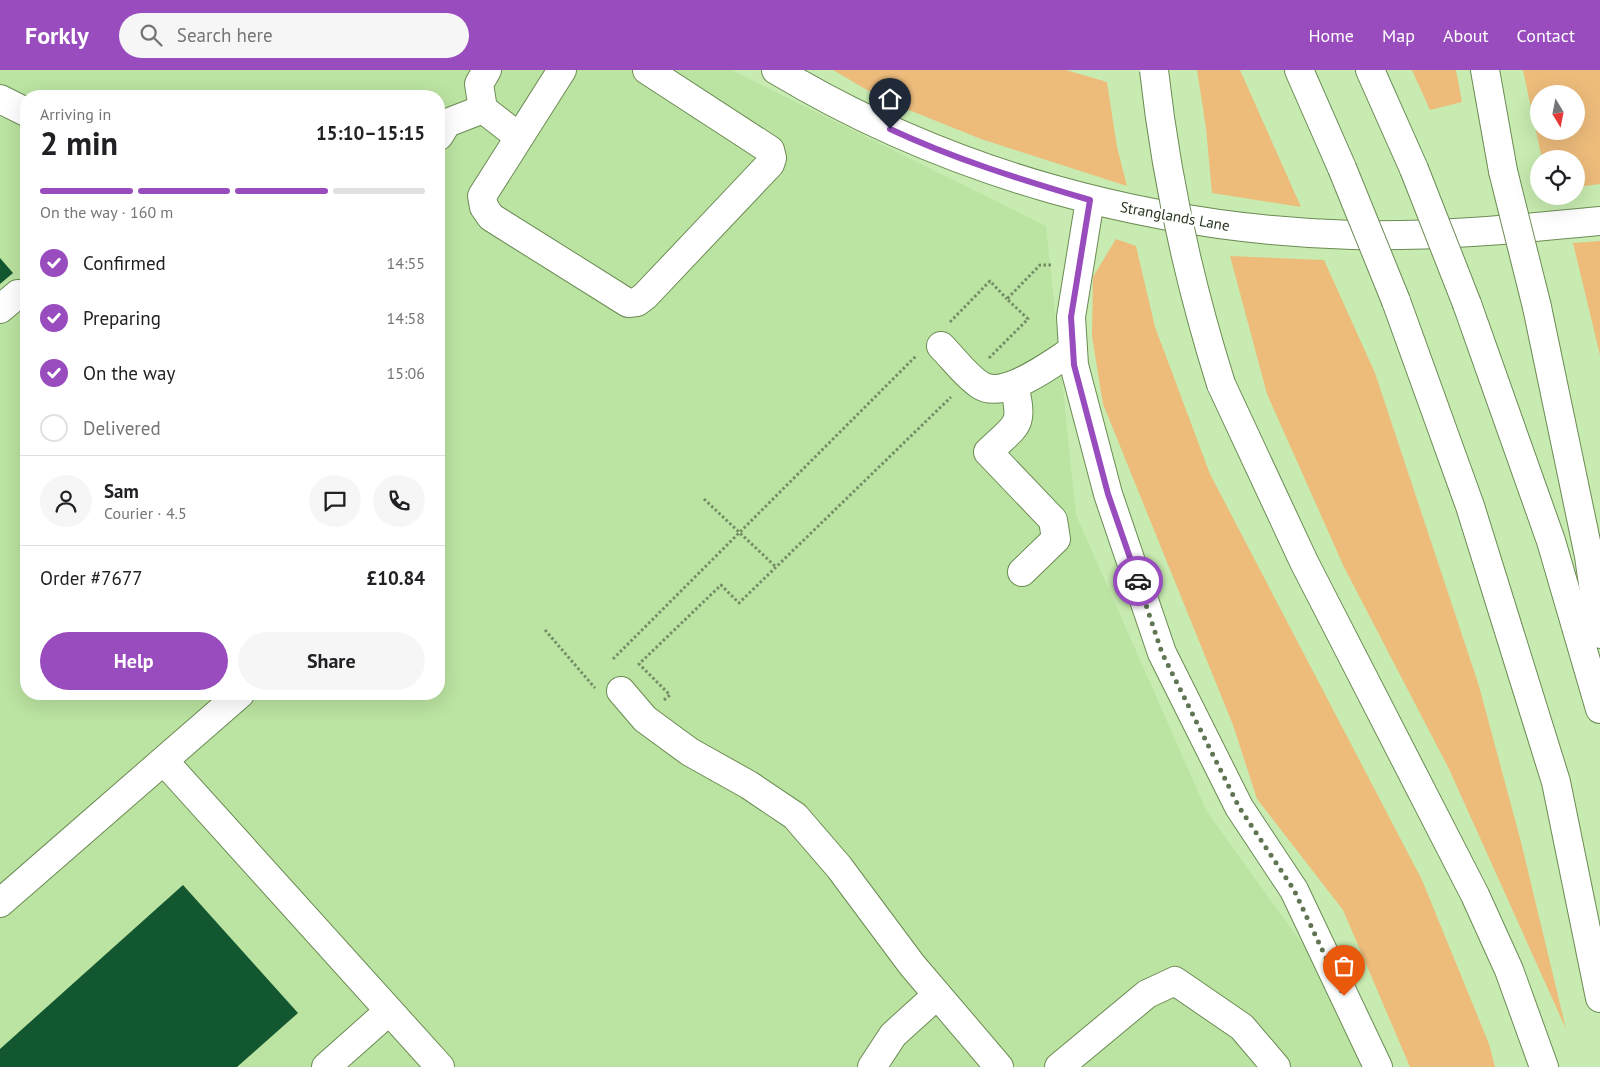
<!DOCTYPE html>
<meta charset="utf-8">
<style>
body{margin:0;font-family:"PT Sans",sans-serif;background:#f6f6f6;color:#202124;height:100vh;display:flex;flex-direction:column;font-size:19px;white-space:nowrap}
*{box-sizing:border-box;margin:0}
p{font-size:16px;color:#757577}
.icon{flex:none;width:28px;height:28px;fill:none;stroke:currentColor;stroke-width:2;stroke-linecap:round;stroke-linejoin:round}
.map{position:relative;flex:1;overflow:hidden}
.side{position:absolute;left:20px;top:20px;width:425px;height:610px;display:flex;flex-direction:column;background:#fff;border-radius:20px;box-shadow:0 5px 20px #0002}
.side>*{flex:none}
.needle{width:32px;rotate:170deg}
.fabs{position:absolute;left:1530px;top:15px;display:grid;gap:10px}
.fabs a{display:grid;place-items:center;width:55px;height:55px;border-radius:50%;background:#fff;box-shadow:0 5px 20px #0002;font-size:25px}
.pin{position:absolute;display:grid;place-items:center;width:42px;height:42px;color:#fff;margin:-51px -21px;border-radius:50% 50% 50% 0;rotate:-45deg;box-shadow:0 0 5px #0007}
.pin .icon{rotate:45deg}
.courier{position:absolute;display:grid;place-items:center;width:50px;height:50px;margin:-25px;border:4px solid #994cbd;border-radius:50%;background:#fff;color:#222;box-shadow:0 1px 6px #0007}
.overview em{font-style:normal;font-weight:700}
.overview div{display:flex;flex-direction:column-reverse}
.overview{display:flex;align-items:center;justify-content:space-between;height:85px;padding:0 20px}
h1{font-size:32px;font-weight:700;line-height:38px}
.bar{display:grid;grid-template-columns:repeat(4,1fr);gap:8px 5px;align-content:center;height:60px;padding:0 20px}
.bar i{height:6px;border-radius:4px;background:#e0e0e0}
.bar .on{background:#994cbd}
.bar p{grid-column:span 4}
.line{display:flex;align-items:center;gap:12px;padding:0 20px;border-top:1px solid #e0e0e0}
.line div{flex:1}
.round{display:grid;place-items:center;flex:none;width:52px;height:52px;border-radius:26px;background:#f6f6f6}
ol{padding:0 20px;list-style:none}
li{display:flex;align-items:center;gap:15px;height:55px}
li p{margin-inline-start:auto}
li .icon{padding:5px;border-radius:50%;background:#994cbd;color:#fff;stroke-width:4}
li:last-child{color:#757577}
li i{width:28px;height:28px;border:2px solid #e0e0e0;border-radius:50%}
.button{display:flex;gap:10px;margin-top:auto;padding:10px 20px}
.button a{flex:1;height:58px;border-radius:30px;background:#994cbd;color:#fff;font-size:20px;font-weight:700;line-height:58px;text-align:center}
.button a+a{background:#f6f6f6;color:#202124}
header{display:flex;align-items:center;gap:30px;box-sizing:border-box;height:70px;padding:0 25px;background:#994cbd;color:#fff}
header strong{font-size:24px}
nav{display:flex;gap:28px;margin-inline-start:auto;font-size:18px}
.search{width:350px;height:45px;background:#f6f6f6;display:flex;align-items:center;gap:12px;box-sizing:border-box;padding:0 18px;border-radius:28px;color:#757577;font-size:19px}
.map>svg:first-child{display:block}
</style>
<header>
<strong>Forkly</strong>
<div class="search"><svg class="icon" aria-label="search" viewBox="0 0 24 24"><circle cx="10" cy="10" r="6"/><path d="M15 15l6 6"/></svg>Search here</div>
<nav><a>Home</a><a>Map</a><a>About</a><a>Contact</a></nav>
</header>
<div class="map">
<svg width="1600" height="997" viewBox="0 0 1600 997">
<rect width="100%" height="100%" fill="#c7ebb0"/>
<path fill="#bbe3a1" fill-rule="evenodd" d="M0,0H731L1046,156L1076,445L1207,742L1316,893L1364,997H0ZM26,26H439V624H26Z"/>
<g fill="#edbc7b" fill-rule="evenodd">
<polygon points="833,0 1066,0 1107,12 1117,77 1127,116 981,69 884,30"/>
<polygon points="1197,0 1240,0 1301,137 1212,123 1206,58"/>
<polygon points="1412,0 1456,0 1462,32 1430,40"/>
<path d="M1523,0H1600V114L1576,117V89H1542ZM1539,24H1576V61H1539Z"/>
<polygon points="1116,169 1136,176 1155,257 1210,404 1422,810 1489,974 1495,997 1410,997 1343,840 1257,729 1233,655 1103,334 1092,266 1093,207"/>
<polygon points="1600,171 1600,285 1573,173"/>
<polygon points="1230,186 1324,190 1375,303 1479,616 1521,772 1566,959 1449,699 1344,497 1267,324"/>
</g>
<g fill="#135730">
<polygon points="0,188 13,203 0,214"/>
<polygon points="183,815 298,943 237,997 0,997 0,979"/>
</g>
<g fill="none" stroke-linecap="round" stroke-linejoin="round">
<g stroke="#6b8b54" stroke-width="30">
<g id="minor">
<polyline points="487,0 479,14 483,39 519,67"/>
<polyline points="562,0 482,126 484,137 491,147 628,233 637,232 645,226 770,94 772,88 770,80 647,0"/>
<polyline points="0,29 26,42"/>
<polyline points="439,66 447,53 483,39"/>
<polyline points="1090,130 1071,247 1074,295 1108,424 1162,583 1239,737 1294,820 1378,997"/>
<polyline points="0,239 18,224"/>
<path d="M941,276C953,288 965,305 980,315C1004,331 1052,293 1073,280"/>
<path d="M1014,315C1024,357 1018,353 988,382L1053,450L1056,469L1022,502"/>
<polyline points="621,621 645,649 690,682 749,715 795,746 839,797 912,895 999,997"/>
<polyline points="164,691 440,997"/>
<polyline points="0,833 240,624"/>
<polyline points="326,997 389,941"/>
<polyline points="872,997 893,965 937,925"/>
<polyline points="1059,997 1147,924 1175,911 1242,957 1276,997"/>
</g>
</g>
<g stroke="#6b8b54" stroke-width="30">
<path id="major" d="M776,0C949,104 1150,159 1352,165C1434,167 1518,159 1600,151"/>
</g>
<g stroke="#6b8b54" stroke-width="30">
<g id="highway">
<polyline points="1299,0 1342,98"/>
<polyline points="1370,0 1414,99"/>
<polyline points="1485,0 1503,101"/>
<polyline points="1396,231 1470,436 1556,712 1600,928"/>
<polyline points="1467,234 1551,471 1600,639"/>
<polyline points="1537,237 1589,486 1600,564"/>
<polyline points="1221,314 1304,492 1475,825 1509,900 1544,997"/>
</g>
</g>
<g stroke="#758d65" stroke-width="3" stroke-dasharray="2.5 2.5" stroke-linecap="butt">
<polyline points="950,252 990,211 1007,229"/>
<polyline points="989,288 1028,249 1007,229 1040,195 1053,195"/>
<polyline points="704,429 776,497"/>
<polyline points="545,560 595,618"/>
<polyline points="613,589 917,285"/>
<polyline points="664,630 670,625 639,594 721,515 739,533 951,327"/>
</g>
<use href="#minor" stroke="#fff" stroke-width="28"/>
<use href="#major" stroke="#fff" stroke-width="28"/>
<use href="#highway" stroke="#fff" stroke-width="28"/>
<g stroke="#6b8b54" stroke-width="30" stroke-linecap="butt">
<g id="highway-bridge">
<path d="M1154,0C1166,109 1188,209 1221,314"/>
<polyline points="1342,98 1396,231"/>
<polyline points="1414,99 1467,234"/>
<polyline points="1503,101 1537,237"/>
</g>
</g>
<use href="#highway-bridge" stroke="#fff" stroke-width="28"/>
</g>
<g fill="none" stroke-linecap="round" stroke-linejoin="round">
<polyline stroke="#607552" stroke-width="5" stroke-dasharray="0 9" points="1138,511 1162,583 1239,737 1294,820 1344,926"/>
<path stroke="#994cbd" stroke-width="6" d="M890,59C954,89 1022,110 1090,130L1071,247L1074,295L1108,424L1138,511"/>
</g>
<g text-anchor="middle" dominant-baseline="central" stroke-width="5" stroke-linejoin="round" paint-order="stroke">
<g font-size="15" fill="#28361f" stroke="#fff">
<text transform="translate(1175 146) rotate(10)">Stranglands Lane</text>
</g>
</g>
</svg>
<div class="fabs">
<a><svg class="needle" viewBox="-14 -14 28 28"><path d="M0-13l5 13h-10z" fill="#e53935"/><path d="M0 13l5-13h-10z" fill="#757577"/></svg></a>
<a><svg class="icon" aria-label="locate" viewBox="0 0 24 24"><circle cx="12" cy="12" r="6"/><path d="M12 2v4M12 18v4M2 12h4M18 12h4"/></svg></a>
</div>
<div class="pin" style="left:1344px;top:926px;background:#ea580c"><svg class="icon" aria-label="bag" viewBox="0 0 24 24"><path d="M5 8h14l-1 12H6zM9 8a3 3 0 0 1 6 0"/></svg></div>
<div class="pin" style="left:890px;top:59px;background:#1f2937"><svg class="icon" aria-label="home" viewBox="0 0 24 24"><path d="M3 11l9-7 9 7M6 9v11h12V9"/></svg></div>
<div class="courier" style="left:1138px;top:511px"><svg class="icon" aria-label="car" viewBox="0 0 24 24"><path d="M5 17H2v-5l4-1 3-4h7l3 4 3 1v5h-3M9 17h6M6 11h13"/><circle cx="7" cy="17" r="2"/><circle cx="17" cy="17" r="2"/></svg></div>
<section class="side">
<div class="overview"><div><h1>2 min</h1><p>Arriving in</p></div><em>15:10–15:15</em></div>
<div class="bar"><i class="on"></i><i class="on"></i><i class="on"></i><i></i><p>On the way · 160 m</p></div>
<ol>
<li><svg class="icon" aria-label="check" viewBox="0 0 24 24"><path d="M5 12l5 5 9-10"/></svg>Confirmed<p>14:55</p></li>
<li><svg class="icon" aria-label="check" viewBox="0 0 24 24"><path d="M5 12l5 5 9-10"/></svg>Preparing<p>14:58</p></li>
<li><svg class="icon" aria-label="check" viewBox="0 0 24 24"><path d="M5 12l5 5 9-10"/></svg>On the way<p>15:06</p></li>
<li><i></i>Delivered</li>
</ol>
<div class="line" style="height:90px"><a class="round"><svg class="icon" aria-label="person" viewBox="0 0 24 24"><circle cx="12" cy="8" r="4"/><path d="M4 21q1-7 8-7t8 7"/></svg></a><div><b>Sam</b><p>Courier · 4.5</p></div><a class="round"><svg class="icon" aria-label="chat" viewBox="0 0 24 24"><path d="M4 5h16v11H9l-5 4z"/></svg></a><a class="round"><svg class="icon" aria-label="phone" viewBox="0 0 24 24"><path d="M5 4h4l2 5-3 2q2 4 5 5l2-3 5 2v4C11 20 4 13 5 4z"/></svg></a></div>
<div class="line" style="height:65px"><div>Order #7677</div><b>£10.84</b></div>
<div class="button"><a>Help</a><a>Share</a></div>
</section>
</div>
